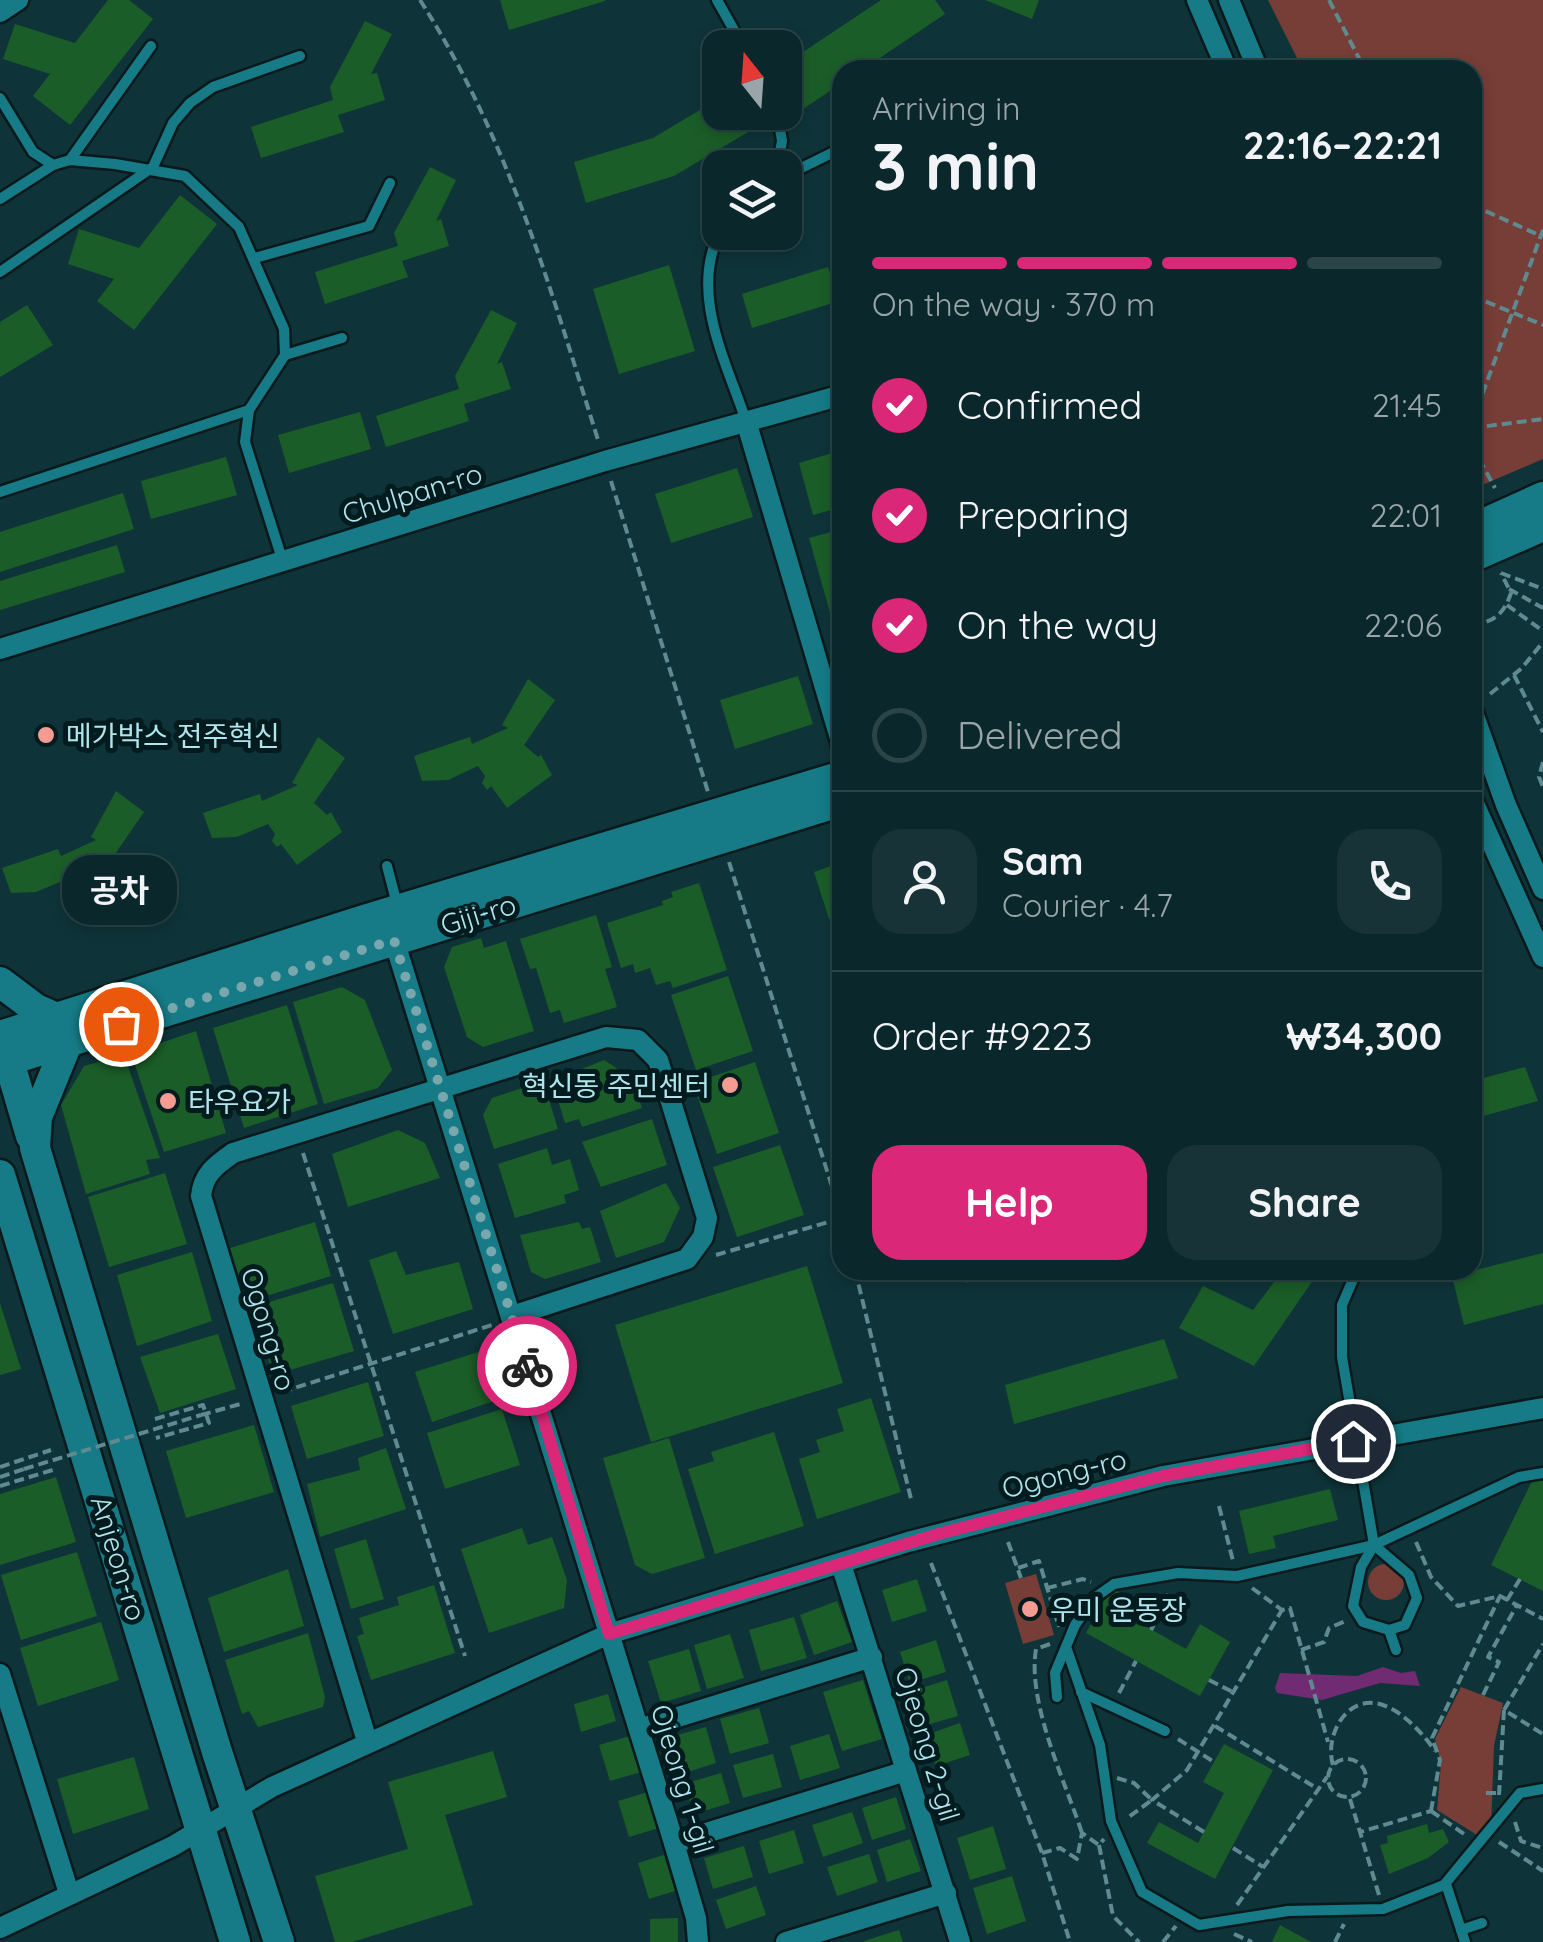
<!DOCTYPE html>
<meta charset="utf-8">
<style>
body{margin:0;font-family:Quicksand,"Noto Sans KR",sans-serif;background:#183337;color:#f1f3f6;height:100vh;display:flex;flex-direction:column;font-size:38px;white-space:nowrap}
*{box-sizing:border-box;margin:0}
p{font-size:32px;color:#99a5a9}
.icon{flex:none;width:55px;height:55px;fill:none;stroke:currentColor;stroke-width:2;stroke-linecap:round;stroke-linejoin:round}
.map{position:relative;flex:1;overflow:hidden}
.drawer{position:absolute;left:832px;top:60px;width:650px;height:1220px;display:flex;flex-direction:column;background:#0a272b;border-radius:30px;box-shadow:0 5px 15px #0003,0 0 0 2px #2a4447}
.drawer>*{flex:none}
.needle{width:65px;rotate:343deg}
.tools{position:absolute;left:702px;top:30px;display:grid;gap:20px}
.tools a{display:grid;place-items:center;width:100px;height:100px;border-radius:20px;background:#0a272b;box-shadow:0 5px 15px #0003,0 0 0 2px #2a4447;font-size:50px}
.pin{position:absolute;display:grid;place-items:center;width:85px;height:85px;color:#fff;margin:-42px;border:5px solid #fff;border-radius:50%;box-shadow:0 2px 10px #0007}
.courier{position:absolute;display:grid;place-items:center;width:100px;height:100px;margin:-50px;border:8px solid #db2777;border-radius:50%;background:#fff;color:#222;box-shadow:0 2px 12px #0007}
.bubble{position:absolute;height:70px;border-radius:30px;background:#0a272b;box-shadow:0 5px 15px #0003,0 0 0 2px #2a4447;font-size:32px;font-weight:700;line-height:70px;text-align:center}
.headline em{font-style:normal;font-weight:700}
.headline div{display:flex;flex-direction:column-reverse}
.headline{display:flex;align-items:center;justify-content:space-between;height:170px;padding:0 40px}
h1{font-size:65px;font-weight:700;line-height:75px}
.bar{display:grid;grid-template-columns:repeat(4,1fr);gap:15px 10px;align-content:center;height:120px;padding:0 40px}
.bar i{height:12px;border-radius:8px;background:#2a4447}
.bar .on{background:#db2777}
.bar p{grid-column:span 4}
.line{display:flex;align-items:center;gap:25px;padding:0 40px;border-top:2px solid #2a4447}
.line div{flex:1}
.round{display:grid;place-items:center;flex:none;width:105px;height:105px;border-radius:30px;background:#183337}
ol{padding:0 40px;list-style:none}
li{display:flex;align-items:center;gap:30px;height:110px}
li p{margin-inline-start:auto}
li .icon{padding:10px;border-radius:50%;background:#db2777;color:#fff;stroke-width:4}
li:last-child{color:#99a5a9}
li i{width:55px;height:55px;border:5px solid #2a4447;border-radius:50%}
.primary-button{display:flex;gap:20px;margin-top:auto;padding:20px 40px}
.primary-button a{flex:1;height:115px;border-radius:30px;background:#db2777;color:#fff;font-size:40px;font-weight:700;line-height:115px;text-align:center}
.primary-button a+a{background:#183337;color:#f1f3f6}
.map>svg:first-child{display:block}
</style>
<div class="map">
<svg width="1543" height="1942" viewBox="0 0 1543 1942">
<rect width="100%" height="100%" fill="#0e3439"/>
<g fill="#773d37">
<polygon points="1268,0 1543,0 1543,459 1473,489 1472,70 1303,70"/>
<circle cx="1386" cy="1582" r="18"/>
<polygon points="1036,1574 1054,1635 1023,1644 1005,1583"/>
<polygon points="1461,1687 1503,1703 1494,1746 1491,1828 1477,1835 1437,1810 1441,1764 1435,1739"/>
</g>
<polygon fill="#702b72" points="1383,1667 1401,1673 1415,1671 1420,1686 1380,1683 1322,1700 1277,1693 1275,1688 1280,1673 1357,1676"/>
<g fill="#1b5d28">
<polygon points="108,0 129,0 153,19 70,125 33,96 50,74 3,59 15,24 75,43"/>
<polygon points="500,0 605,0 605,1 509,30"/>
<polygon points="881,0 935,0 945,14 862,70 842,70 842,83 797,113 785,96 785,64"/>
<polygon points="985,0 1039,0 1032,19"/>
<polygon points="365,21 392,34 371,74 377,73 385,100 338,115 344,132 261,158 251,127 333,100 330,87"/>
<polygon points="720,98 720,112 746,112 755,128 674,176 586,203 574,162 653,138"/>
<polygon points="430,167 456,180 436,221 441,219 449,246 402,261 408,277 325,304 315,272 398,246 394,233"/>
<polygon points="180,195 217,224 134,330 97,301 114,279 68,264 79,229 139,248"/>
<polygon points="669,265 695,351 619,374 593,289"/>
<polygon points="828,267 839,301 752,328 742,294"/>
<polygon points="27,305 53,345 0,377 0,322"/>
<polygon points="491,310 517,323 497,364 502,362 511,389 464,404 469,421 386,447 376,416 459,389 455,376"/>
<polygon points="360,412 371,449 289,473 278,435"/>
<polygon points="842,450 842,507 813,515 799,463"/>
<polygon points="226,457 237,495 151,519 141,481"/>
<polygon points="737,468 753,517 671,543 655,494"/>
<polygon points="123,493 134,529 0,572 0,532"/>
<polygon points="842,529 842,617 832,620 809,538"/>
<polygon points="117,545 125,572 0,610 0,581"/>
<polygon points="798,676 813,724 735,749 720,700"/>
<polygon points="528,679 555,700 524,745 538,757 541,755 552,775 507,808 491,786 487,790 482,783 485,776 478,766 448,780 422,781 414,756 470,737 472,744 508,728 502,725"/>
<polygon points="318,737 345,758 314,803 327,815 331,812 342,832 297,865 281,844 277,847 272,841 275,834 268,824 237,837 212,838 203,813 260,794 262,801 298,785 292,783"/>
<polygon points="116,791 144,812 113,857 126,869 130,867 141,887 95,920 80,898 76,902 71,896 74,888 67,879 36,892 11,893 2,868 58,849 61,856 96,840 91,837"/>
<polygon points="842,862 842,914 829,919 814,872"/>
<polygon points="699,883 727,970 673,988 670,981 656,985 650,968 635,973 633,964 621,968 607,923 663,905 662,901 673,897 671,892"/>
<polygon points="596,915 612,967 605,969 617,1007 564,1023 560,1010 550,1013 536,968 530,969 520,939"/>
<polygon points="481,938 484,948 506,941 534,1031 483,1047 467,1037 444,967 452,947"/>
<polygon points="728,976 753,1051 696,1070 671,995"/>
<polygon points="342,987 365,1000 392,1070 378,1088 324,1104 293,1002"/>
<polygon points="287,1005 318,1104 244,1128 213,1028"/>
<polygon points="196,1031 226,1133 164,1152 131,1053"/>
<polygon points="124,1055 160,1158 146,1160 150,1174 86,1194 61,1105 84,1066"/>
<polygon points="604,1060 632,1078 642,1108 582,1127 579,1119 565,1123 552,1081"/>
<polygon points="755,1062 779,1133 717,1154 693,1083"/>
<polygon points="1525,1067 1538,1101 1472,1119 1472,1081"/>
<polygon points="543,1081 558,1129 494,1149 483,1115 492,1098"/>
<polygon points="652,1119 667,1165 601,1187 582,1142"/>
<polygon points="398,1130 425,1143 440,1178 348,1207 332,1154"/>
<polygon points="780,1145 804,1215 737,1237 713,1167"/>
<polygon points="547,1148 552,1165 570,1159 579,1190 564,1195 566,1203 515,1218 498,1164"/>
<polygon points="165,1173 187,1244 109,1267 88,1197"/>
<polygon points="666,1183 680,1208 664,1242 616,1258 600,1211"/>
<polygon points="315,1222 331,1276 247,1302 230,1248"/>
<polygon points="579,1222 582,1229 590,1227 601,1262 545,1279 531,1272 520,1235"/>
<polygon points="396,1251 406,1275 459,1262 473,1309 393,1334 369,1260"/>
<polygon points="192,1252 212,1321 137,1346 117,1275"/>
<polygon points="1543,1253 1543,1304 1464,1325 1452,1276"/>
<polygon points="807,1266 843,1383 651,1442 615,1325"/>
<polygon points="962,1270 1004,1270 1004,1271 966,1283"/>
<polygon points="1283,1270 1320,1270 1254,1366 1179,1328 1203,1286 1253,1310"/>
<polygon points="333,1283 354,1351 273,1375 252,1307"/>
<polygon points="0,1303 21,1369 0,1375"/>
<polygon points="218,1334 236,1389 160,1413 140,1357"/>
<polygon points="1164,1339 1178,1378 1014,1424 1005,1385"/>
<polygon points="488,1349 503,1398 432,1422 415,1372"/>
<polygon points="368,1382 384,1436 307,1459 291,1406"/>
<polygon points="871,1398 901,1492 817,1519 799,1459 820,1452 816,1440 844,1431 837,1409"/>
<polygon points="502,1409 520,1465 445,1489 427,1433"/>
<polygon points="254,1425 274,1492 186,1518 166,1451"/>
<polygon points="774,1432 804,1526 715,1554 688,1469 714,1461 711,1452"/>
<polygon points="669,1438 705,1558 652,1574 635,1565 603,1458"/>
<polygon points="386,1448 406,1509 320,1537 307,1484 360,1470 358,1458"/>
<polygon points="56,1477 76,1542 0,1565 0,1494"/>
<polygon points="1534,1477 1543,1481 1543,1591 1491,1565"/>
<polygon points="1330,1489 1338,1520 1273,1536 1276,1548 1249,1554 1239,1511"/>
<polygon points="522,1528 528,1545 552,1537 567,1580 564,1608 489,1633 461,1549"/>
<polygon points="366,1539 384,1599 351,1609 334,1549"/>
<polygon points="77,1552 97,1616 21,1640 1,1575"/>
<polygon points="288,1569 304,1626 224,1652 208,1598"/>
<polygon points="917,1579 927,1611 892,1622 882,1590"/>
<polygon points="434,1585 455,1653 371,1680 357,1636 364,1634 359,1618 399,1605 397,1597"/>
<polygon points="1111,1588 1147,1606 1138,1622 1186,1649 1200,1624 1230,1642 1200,1696 1086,1633"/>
<polygon points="837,1601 852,1642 814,1655 800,1615"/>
<polygon points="794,1617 807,1658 761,1671 749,1630"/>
<polygon points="101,1622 119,1680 38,1706 20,1648"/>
<polygon points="308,1633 325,1697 323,1707 258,1727 249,1711 242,1714 225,1660"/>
<polygon points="730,1634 744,1678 707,1689 694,1645"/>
<polygon points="936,1640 946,1672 910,1683 900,1652"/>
<polygon points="689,1649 701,1691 661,1703 648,1661"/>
<polygon points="863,1680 882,1739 842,1751 823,1692"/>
<polygon points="947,1680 958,1716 923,1726 912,1691"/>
<polygon points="608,1694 616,1721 581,1732 574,1704"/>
<polygon points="759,1708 769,1743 730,1754 720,1719"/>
<polygon points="960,1723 970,1755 936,1766 926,1735"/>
<polygon points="706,1727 716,1763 681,1774 670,1737"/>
<polygon points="829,1734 840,1768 800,1780 790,1746"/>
<polygon points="630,1736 641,1772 610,1781 599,1745"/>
<polygon points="1224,1744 1273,1770 1215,1879 1147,1843 1159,1822 1198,1843 1224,1793 1203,1782"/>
<polygon points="493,1751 507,1797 445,1815 473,1905 352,1942 335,1942 315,1876 408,1849 388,1782"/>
<polygon points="773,1754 782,1787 743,1798 733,1765"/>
<polygon points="134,1757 149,1809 73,1834 57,1779"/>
<polygon points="721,1773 730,1803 694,1814 684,1784"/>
<polygon points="648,1792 659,1828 629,1837 618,1801"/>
<polygon points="896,1797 906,1829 872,1840 862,1808"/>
<polygon points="852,1812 863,1843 823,1857 812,1825"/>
<polygon points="1427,1824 1429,1833 1443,1829 1449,1842 1428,1858 1389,1874 1380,1845 1388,1843 1387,1836"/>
<polygon points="993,1826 1006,1869 970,1880 957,1838"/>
<polygon points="794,1830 804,1863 769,1874 759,1841"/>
<polygon points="910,1839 921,1871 887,1882 877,1850"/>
<polygon points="744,1846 753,1877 713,1889 704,1858"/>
<polygon points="869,1854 878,1882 837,1896 827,1867"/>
<polygon points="664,1855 675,1891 649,1899 638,1863"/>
<polygon points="1012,1876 1026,1921 987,1934 973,1888"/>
<polygon points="756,1886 766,1915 726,1929 716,1900"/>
<polygon points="678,1918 678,1942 650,1942 650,1919"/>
<polygon points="1280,1925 1311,1942 1272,1942"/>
<polygon points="899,1930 903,1942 864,1942 864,1941"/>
</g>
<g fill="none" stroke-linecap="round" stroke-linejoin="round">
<g stroke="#0a191b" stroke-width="15">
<g id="lane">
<polyline points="717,0 744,48"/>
<polyline points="0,98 33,152 53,165 70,160 115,164 185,176 239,227 284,329 285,355 249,410 245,442 283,562"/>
<polyline points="70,160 151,46"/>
<polyline points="777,168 782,141 777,112"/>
<polyline points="785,176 842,148"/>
<polyline points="0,199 53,165"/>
<path d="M720,232C689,293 726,361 746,421"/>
<polyline points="255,258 369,226 390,183"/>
<polyline points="0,272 153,167 173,123 190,103 213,87 300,56"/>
<polyline points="285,355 342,338"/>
<polyline points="0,492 249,410"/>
<polyline points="387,866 398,908"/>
<polyline points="1374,1545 1409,1575 1417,1598 1405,1625 1389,1630"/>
<polyline points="1066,1647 1100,1745 1111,1821 1142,1892 1199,1925 1288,1911 1383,1909 1444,1885 1520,1793 1543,1789"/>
<polyline points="1396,1650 1389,1630 1363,1622 1353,1606 1361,1567 1374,1545 1519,1477 1543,1473"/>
<polyline points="1081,1692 1165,1731"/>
<polyline points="1057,1697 1055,1673 1075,1625 1094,1598 1114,1584 1178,1573 1237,1576 1374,1545 1342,1357 1342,1305 1357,1270"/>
<polyline points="1446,1884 1465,1942"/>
<polyline points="1461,1930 1482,1923"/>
</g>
</g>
<g stroke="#0a191b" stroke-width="25">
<g id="street">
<polyline points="1197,0 1227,70"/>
<polyline points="1229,0 1258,70"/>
<polyline points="0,12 18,0"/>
<polyline points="746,421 842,745"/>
<polyline points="0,649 605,461 842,395"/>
<polyline points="1472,710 1506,805 1543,889"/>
<polyline points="1472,799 1543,957"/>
<polyline points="396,930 394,940 674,1843 696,1918 698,1942"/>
<polyline points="841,1564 960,1942"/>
<polyline points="0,1674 69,1893"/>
<polyline points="639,1729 872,1657"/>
<path d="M367,1741L201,1196C203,1174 216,1165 233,1153L606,1037L638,1040L658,1060L707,1218L703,1237L687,1259L512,1316"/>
<polyline points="674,1843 906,1771"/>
<polyline points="0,1928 173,1846 272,1787 609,1634 908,1542 1163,1476 1543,1408"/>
<polyline points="786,1942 946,1893"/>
</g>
</g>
<g stroke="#0a191b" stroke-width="35">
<g id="secondary">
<polyline points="1472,529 1543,497"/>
<polyline points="1472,557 1543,526"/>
<polyline points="0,982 36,1009 59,1019"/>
<polyline points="0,1036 364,920 842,776"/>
<polyline points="3,1041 31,1136"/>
<polyline points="68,1041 37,1117 35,1148 217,1752 279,1942"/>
<polyline points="0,1063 842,801"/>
<polyline points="0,1175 235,1942"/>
</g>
</g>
<g stroke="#5e8a90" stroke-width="4" stroke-dasharray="10 5" stroke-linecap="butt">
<path d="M420,0C509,139 550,288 599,443"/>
<polyline points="1329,0 1365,70"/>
<polyline points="1472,205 1541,236"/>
<polyline points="1472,296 1543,325"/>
<polyline points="1472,422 1543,230"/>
<polyline points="1472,428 1543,419"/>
<polyline points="1472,446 1495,488"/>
<polyline points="611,481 708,792"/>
<polyline points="1501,573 1543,589"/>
<polyline points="1509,589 1543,608"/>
<polyline points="1507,605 1543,631"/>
<path d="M1472,625C1494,622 1504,614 1511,593L1501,573"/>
<polyline points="1514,675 1543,732"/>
<polyline points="1490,694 1522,668 1543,642"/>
<polyline points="1543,762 1539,777 1543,787"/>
<polyline points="729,862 842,1218"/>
<polyline points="303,1153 465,1656"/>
<polyline points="716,1255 842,1218"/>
<polyline points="855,1270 912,1503"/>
<polyline points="282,1392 492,1325"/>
<polyline points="201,1415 244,1403"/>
<polyline points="155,1419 203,1405 209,1423 156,1438"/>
<polyline points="0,1467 51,1450"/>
<polyline points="0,1477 24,1469"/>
<polyline points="0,1486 56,1469"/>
<polyline points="1219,1506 1233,1561"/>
<polyline points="1008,1542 1021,1578"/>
<polyline points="1416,1542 1431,1577 1458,1606 1500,1596 1543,1619"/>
<polyline points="931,1563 1042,1853 1070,1942"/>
<polyline points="1018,1568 1039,1561 1059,1627"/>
<polyline points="1047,1588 1083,1579 1091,1582"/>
<polyline points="1252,1588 1282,1610 1290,1608 1328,1742"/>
<polyline points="1507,1600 1520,1579"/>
<polyline points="1151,1630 1170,1591"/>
<path d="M1050,1644L1036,1649C1027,1703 1065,1781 1082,1833"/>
<polyline points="1301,1650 1324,1642 1329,1628 1348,1620"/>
<polyline points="1209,1680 1233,1692"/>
<polyline points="1119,1693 1136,1661"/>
<polyline points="1483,1695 1499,1662 1488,1657 1517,1605"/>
<polyline points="1504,1710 1543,1644"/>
<polyline points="1215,1726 1318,1789"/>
<polyline points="1178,1739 1214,1762"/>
<circle cx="1347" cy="1778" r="19"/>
<path d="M1333,1765C1325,1740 1342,1700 1374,1703C1397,1705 1423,1733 1435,1751"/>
<polyline points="1117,1778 1134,1783 1152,1800 1126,1819"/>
<polyline points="1486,1793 1499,1793"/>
<polyline points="1499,1795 1504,1710 1543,1734"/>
<polyline points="1350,1799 1360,1832"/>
<polyline points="1431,1811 1440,1760 1432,1738 1500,1596"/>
<polyline points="1431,1811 1467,1836"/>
<polyline points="1515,1822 1521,1841 1543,1848"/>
<polyline points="1204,1832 1152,1800 1187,1770 1282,1610"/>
<polyline points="1499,1842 1543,1871"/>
<polyline points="1099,1845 1113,1916 1139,1942"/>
<polyline points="1233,1848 1263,1867"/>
<polyline points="1042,1853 1060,1848 1077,1859 1082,1833 1099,1845 1104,1839"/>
<polyline points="1379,1895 1360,1832 1431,1811"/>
<polyline points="1237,1905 1327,1777"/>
<polyline points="1234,1934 1252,1942"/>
<polyline points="1163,1942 1176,1926"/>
<polyline points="1335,1942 1344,1924"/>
</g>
<use href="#lane" stroke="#167b86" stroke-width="10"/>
<use href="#street" stroke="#167b86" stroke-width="20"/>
<use href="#secondary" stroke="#167b86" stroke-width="30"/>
<polyline stroke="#5e8a90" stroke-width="4" stroke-dasharray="10 5" stroke-linecap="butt" points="24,1469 201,1415"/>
</g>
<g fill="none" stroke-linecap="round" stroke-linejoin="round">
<polyline stroke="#78a7ad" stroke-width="10" stroke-dasharray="0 18" points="121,1024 394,940 527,1366"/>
<polyline stroke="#db2777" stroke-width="12" points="527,1366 609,1634 942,1533 1163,1476 1353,1441"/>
</g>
<g fill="#f59c92" stroke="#021b1e" stroke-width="4">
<circle cx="46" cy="735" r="10"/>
<circle cx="730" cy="1085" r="10"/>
<circle cx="168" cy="1101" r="10"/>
<circle cx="1030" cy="1609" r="10"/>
</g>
<g text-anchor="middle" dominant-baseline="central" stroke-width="10" stroke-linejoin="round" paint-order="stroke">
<g font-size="28" fill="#b1e5ec" stroke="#021b1e">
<text transform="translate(412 493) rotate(-17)">Chulpan-ro</text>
<text transform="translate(478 914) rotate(-17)">Giji-ro</text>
<text transform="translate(269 1329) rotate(73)">Ogong-ro</text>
<text transform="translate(1064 1473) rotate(-14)">Ogong-ro</text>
<text transform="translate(119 1558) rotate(73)">Anjeon-ro</text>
<text transform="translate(928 1744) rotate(73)">Ojeong 2-gil</text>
<text transform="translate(683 1779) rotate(73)">Ojeong 1-gil</text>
</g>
<g font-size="28" fill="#b1e5ec" stroke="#021b1e" text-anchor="start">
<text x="66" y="735">메가박스 전주혁신</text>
<text x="710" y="1085" text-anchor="end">혁신동 주민센터</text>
<text x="188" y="1101">타우요가</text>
<text x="1050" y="1609">우미 운동장</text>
</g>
</g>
</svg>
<div class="tools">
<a><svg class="needle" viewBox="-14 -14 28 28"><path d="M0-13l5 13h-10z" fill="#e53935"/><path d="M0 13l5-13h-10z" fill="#99a5a9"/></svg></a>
<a><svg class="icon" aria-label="layers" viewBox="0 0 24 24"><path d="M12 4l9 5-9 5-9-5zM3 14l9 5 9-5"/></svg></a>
</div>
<div class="pin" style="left:121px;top:1024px;background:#ea580c"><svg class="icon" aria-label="bag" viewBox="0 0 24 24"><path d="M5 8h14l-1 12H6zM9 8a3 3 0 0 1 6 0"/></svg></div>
<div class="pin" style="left:1353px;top:1441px;background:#1f2937"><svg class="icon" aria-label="home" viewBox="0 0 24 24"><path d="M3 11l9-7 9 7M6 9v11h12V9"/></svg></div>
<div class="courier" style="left:527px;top:1366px"><svg class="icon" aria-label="bike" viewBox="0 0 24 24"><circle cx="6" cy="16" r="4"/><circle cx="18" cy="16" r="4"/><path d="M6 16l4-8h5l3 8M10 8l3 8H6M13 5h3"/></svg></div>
<div class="bubble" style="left:62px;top:855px;width:115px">공차</div>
<section class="drawer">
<div class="headline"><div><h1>3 min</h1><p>Arriving in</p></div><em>22:16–22:21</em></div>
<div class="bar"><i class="on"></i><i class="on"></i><i class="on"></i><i></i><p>On the way · 370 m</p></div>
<ol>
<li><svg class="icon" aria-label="check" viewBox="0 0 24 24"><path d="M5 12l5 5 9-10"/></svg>Confirmed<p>21:45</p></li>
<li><svg class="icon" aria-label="check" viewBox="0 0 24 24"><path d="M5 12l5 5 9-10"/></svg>Preparing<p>22:01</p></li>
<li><svg class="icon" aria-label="check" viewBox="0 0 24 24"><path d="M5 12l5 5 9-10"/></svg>On the way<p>22:06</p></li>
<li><i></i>Delivered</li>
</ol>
<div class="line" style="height:180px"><a class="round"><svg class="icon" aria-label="person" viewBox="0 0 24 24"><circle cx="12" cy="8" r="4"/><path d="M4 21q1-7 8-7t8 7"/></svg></a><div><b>Sam</b><p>Courier · 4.7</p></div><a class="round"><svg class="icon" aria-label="phone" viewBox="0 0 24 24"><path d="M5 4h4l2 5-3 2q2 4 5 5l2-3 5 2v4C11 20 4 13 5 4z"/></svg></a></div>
<div class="line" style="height:130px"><div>Order #9223</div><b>₩34,300</b></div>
<div class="primary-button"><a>Help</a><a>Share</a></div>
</section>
</div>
